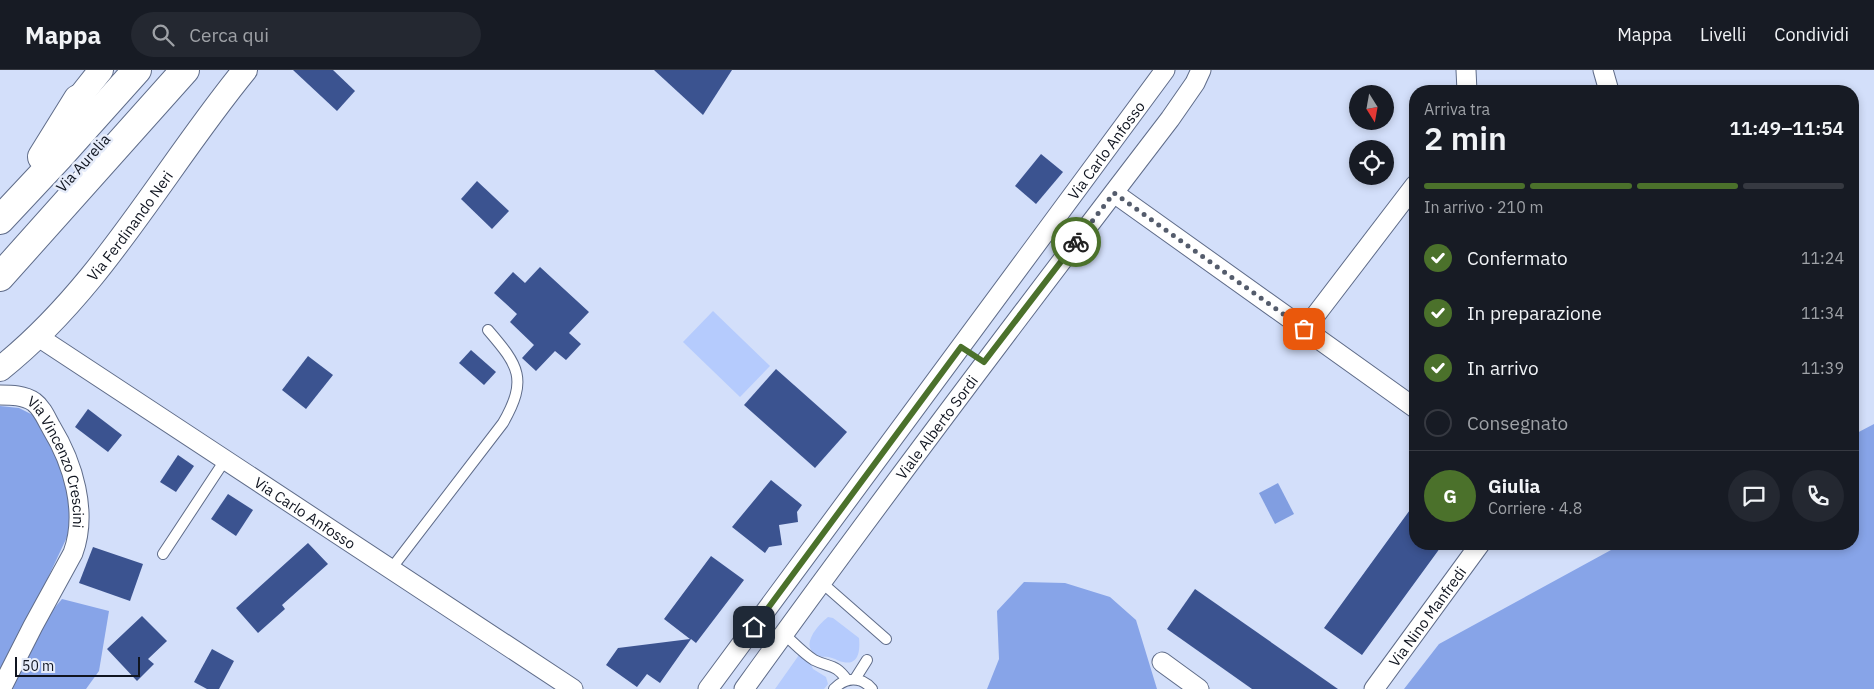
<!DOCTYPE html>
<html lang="it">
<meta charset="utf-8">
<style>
body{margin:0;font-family:"IBM Plex Sans",sans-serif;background:#242831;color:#f1f3f6;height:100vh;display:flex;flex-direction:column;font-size:19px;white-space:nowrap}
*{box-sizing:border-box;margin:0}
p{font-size:16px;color:#9ea1a6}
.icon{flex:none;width:28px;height:28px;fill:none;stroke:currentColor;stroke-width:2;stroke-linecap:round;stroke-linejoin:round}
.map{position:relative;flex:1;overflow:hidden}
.side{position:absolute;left:1409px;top:15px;width:450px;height:465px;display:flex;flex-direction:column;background:#171b24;border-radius:20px;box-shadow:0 2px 8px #0003}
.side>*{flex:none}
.needle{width:32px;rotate:169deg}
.tools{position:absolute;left:1349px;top:15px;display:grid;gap:10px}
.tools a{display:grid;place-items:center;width:45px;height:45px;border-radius:50%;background:#171b24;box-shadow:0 2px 8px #0003;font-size:25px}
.scale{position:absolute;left:15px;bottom:12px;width:125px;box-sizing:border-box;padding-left:5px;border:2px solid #101520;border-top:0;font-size:14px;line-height:18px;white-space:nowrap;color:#101520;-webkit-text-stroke:4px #e6ecfa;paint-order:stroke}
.pin{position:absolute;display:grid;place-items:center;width:42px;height:42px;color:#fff;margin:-21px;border-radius:10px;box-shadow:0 2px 8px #0006}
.courier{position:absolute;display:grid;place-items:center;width:50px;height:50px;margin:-25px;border:4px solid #4b712b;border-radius:50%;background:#fff;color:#222;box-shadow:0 1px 6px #0007}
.head em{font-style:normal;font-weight:600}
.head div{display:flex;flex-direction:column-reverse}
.head{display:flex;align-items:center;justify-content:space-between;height:85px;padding:0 15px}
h1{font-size:32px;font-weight:600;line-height:38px}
.bar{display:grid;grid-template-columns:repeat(4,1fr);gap:8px 5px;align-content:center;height:60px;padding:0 15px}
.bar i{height:6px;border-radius:4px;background:#363941}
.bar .on{background:#4b712b}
.bar p{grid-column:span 4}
.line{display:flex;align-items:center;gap:12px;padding:0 15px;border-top:1px solid #363941}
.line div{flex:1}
.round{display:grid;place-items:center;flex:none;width:52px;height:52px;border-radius:26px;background:#242831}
ol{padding:0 15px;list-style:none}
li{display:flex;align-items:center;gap:15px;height:55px}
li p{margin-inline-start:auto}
li .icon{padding:5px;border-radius:50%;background:#4b712b;color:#fff;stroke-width:4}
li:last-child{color:#9ea1a6}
li i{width:28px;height:28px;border:2px solid #363941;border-radius:50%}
header{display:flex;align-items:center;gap:30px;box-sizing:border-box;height:70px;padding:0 25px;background:#171b24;border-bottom:1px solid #363941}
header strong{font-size:24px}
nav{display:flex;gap:28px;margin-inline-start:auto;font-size:18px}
.search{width:350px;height:45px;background:#242831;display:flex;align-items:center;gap:12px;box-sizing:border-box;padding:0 18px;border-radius:28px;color:#9ea1a6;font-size:19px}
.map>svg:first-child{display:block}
</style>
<header>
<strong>Mappa</strong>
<div class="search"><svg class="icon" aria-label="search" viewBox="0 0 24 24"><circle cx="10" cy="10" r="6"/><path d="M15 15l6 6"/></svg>Cerca qui</div>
<nav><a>Mappa</a><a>Livelli</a><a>Condividi</a></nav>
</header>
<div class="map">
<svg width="1874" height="619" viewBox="0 0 1874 619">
<rect width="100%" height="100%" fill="#d3dffa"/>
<g fill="#b5cbfd">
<polygon points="713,241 770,296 740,327 683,272"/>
<path d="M828,547L833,548L859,568C860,578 860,596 843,592C840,592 836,589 832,588C827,586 822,588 817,585C799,576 818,555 828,547Z"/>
<polygon points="799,585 809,590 813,599 826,607 828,614 824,619 775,619"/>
</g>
<g fill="#87a4e8">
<polygon points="0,336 19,338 41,349 62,388 72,445 67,467 0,610"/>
<polygon points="1874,354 1874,619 1404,619 1439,574 1622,474 1852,474 1853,365"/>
<polygon points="1024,512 1065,513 1110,527 1136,550 1157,619 987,619 999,589 997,541"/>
<polygon points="62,529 109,541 99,601 86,619 11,619 40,555"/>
</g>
<polygon fill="#819ee1" points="1278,413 1294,444 1275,454 1259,423"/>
<g fill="#3b5390">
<polygon points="293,0 333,0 355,21 337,41"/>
<polygon points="654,0 732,0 703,45"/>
<polygon points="1041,84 1063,102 1036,134 1015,116"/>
<polygon points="477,111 509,141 492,159 461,129"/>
<polygon points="540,197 589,242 569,263 581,274 566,290 555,281 536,301 522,288 534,275 510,252 517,244 494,223 513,202 525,213"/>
<polygon points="471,280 496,302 484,315 459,293"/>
<polygon points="308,286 333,305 306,339 282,320"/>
<polygon points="776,299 847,362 815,398 744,335"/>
<polygon points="88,339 122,365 108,382 75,357"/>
<polygon points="178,385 194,396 176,422 160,412"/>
<polygon points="771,410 802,435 797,442 798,452 779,455 782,475 769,477 765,483 732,457"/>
<polygon points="228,424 253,440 236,466 211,449"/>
<polygon points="1415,433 1415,474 1443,474 1362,585 1324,558"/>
<polygon points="308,473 328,494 282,535 285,539 258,563 236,538"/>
<polygon points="93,477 143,494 130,531 79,513"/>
<polygon points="711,486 744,510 696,573 691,569 660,613 647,604 637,617 606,595 618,578 690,569 664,549"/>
<polygon points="1195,519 1338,619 1252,619 1167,559"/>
<polygon points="142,546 167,571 148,589 154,594 137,611 107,579"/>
<polygon points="212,579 234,591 219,619 207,619 194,612"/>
</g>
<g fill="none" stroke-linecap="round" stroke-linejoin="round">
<g stroke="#5f6c89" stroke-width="12">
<g id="service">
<polyline points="163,484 225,390"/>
<path d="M391,499L503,353C528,309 519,296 488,260"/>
<polyline points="821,512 886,569"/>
<path d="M784,564C793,572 803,583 814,590C830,598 835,593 847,610"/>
<polyline points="855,609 867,590"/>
<path d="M834,619C845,607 861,606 872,619"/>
</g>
</g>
<g stroke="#5f6c89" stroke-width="21">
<g id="minor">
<polyline points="1466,0 1467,21"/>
<polyline points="1603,0 1609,21"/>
<polyline points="1114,123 1415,338"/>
<polyline points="1305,259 1415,115"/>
<path id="s1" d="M37,266L573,619"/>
<path id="s2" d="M0,325C11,325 24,325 34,332C42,338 46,348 51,357C73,393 88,442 73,483L33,556L1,619"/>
<polyline points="1162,592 1199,619"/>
<path id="s3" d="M708,619L1165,0"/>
<path id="s4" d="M744,619C883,426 1026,237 1170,49L1195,13L1201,0"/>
<path id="s5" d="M1374,619L1480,474"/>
</g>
</g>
<g stroke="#5f6c89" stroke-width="26">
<g id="tertiary">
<polyline points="78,29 101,0"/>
<path id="s6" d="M0,299C102,218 163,100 245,0"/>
</g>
</g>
<g stroke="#5f6c89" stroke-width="30">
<g id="trunk">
<polyline points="42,87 78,29"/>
<polyline points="0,150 59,87 137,0"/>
<polyline points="0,207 185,0"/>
</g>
</g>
<use href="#service" stroke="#fff" stroke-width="10"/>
<use href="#minor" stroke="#fff" stroke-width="19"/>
<use href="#tertiary" stroke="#fff" stroke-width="24"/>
<use href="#trunk" stroke="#fff" stroke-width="28"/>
</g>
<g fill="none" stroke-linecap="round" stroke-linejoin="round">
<polyline stroke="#545c6c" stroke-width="5" stroke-dasharray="0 9" points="1076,172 1114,123 1304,259"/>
<polyline stroke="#4b712b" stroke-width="6" points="754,557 961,277 984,292 1076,172"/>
</g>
<g text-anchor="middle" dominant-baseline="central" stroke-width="5" stroke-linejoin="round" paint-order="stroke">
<g font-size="15" fill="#101520" stroke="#e6ecfa">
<text stroke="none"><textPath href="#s3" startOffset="670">Via Carlo Anfosso</textPath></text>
<text transform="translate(83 93) rotate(-48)">Via Aurelia</text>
<text stroke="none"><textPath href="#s6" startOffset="194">Via Ferdinando Neri</textPath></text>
<text stroke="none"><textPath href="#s4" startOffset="325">Viale Alberto Sordi</textPath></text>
<text stroke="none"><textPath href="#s2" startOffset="101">Via Vincenzo Crescini</textPath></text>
<text stroke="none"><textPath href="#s1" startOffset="321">Via Carlo Anfosso</textPath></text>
<text stroke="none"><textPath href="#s5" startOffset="90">Via Nino Manfredi</textPath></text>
</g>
</g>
</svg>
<div class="tools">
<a><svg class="needle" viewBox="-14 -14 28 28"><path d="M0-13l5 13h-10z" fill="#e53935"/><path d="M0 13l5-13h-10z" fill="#9ea1a6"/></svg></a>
<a><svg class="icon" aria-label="locate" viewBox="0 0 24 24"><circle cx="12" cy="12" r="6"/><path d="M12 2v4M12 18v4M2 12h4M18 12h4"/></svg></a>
</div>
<div class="scale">50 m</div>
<div class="pin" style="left:1304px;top:259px;background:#ea580c"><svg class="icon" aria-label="bag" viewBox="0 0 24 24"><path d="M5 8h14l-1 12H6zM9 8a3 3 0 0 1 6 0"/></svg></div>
<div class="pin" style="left:754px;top:557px;background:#1f2937"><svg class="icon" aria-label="home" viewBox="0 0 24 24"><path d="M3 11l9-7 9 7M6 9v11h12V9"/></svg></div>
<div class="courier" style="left:1076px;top:172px"><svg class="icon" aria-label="bike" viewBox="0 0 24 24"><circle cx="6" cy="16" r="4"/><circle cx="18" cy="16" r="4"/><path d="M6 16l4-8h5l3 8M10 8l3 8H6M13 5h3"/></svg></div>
<section class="side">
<div class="head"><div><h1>2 min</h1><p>Arriva tra</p></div><em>11:49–11:54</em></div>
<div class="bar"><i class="on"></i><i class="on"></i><i class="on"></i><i></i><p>In arrivo · 210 m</p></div>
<ol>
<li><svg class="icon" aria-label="check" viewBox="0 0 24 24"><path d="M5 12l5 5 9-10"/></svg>Confermato<p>11:24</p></li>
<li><svg class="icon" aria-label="check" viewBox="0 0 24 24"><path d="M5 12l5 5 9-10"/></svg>In preparazione<p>11:34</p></li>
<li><svg class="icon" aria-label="check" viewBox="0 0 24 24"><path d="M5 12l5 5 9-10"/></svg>In arrivo<p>11:39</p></li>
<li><i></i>Consegnato</li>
</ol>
<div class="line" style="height:90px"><b class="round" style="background:#4b712b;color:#fff">G</b><div><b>Giulia</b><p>Corriere · 4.8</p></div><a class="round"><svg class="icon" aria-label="chat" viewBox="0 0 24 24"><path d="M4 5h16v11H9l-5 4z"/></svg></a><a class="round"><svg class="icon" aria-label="phone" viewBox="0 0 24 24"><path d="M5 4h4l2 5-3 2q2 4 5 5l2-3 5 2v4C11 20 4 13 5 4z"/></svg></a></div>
</section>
</div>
